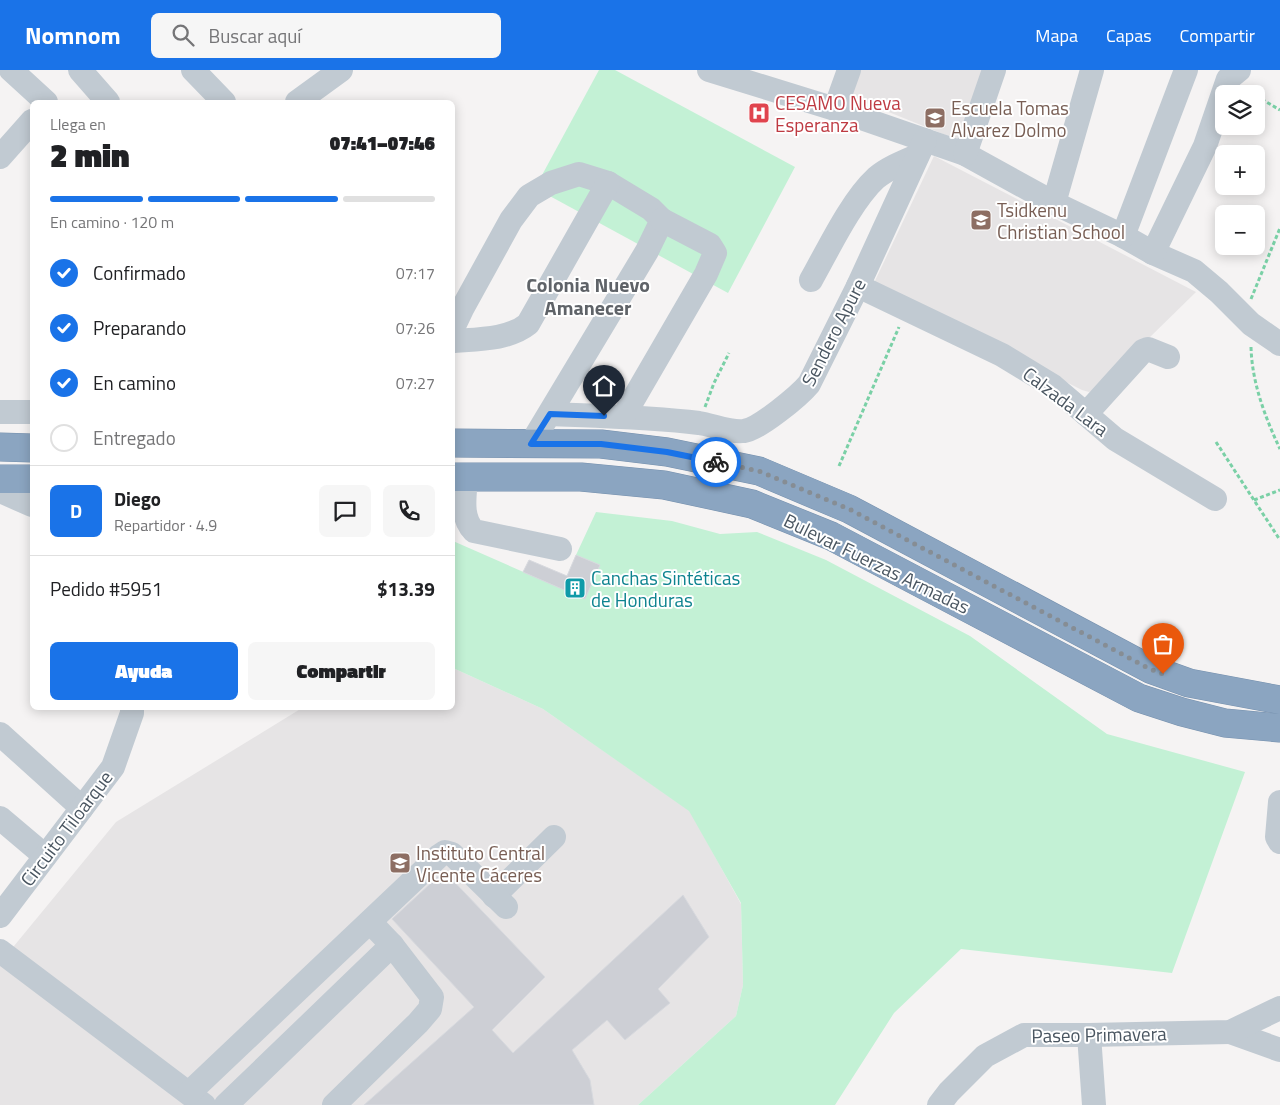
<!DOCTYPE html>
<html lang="es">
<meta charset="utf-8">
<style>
body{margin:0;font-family:"Titillium Web",sans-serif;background:#f6f6f6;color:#202124;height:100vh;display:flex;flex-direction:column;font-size:19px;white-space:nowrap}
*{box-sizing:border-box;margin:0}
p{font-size:16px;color:#757577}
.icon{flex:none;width:28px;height:28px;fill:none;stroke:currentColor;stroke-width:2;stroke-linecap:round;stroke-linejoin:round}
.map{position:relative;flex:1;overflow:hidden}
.panel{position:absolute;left:30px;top:30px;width:425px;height:610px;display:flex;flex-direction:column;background:#fff;border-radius:8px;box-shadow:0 2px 12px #0003}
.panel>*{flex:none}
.fabs{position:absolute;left:1215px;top:15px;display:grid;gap:10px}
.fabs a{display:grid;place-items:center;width:50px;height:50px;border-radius:8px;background:#fff;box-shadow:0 2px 12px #0003;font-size:25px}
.pin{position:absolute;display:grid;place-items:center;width:42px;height:42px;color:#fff;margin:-51px -21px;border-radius:50% 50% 50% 0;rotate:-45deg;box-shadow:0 0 5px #0007}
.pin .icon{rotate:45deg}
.courier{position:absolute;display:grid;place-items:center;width:50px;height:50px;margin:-25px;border:4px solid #1a73e8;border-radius:50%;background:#fff;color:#222;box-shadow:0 1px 6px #0007}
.head em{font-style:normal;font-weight:800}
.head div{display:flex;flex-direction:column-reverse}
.head{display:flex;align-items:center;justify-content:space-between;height:85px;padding:0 20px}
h1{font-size:32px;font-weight:800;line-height:38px}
.bar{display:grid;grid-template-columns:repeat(4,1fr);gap:8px 5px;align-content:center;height:60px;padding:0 20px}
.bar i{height:6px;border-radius:4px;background:#e0e0e0}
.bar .active{background:#1a73e8}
.bar p{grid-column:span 4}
.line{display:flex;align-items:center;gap:12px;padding:0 20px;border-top:1px solid #e0e0e0}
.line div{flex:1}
.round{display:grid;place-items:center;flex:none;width:52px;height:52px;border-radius:8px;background:#f6f6f6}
ol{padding:0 20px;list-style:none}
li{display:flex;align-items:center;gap:15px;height:55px}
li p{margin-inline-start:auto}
li .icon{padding:5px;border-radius:50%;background:#1a73e8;color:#fff;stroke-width:4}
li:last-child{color:#757577}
li i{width:28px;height:28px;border:2px solid #e0e0e0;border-radius:50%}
.action{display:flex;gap:10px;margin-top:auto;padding:10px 20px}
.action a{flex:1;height:58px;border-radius:8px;background:#1a73e8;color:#fff;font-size:20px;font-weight:800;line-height:58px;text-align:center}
.action a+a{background:#f6f6f6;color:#202124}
header{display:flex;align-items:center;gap:30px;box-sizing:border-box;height:70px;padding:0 25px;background:#1a73e8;color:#fff}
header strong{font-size:24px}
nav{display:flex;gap:28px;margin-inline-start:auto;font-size:18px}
.search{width:350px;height:45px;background:#f6f6f6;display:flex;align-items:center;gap:12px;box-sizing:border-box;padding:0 18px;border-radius:8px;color:#757577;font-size:19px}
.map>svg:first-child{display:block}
</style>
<header>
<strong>Nomnom</strong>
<div class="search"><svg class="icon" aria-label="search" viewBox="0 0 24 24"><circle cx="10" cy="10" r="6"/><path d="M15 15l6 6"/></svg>Buscar aquí</div>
<nav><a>Mapa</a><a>Capas</a><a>Compartir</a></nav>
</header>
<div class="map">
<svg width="1280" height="1035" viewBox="0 0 1280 1035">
<rect width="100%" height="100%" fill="#f5f3f3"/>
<g fill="#e6e4e5">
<polygon points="860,0 987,0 958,70 849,26"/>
<polygon points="934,86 1196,222 1097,319 1089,322 1082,320 873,215"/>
<polygon points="453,598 543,639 690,741 741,834 743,915 736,946 638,1035 0,1035 0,893 116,752 302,638 452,638"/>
</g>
<g fill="#c3f1d5">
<polygon points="599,0 615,0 795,97 728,223 535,118"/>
<polygon points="596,442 672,451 720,464 757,462 826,490 970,566 1107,664 1245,702 1172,903 961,879 894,943 835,1035 638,1035 736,946 743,915 741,833 689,741 543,639 453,598 453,471 585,529 600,495 576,485"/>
</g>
<g fill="#cdcfd5" stroke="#d7d9de">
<polygon points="576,485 600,495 585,529 523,502 529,490 567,506"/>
<polygon points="444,801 545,907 492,960 513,983 683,825 709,867 658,919 670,933 625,970 607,950 572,980 590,1010 594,1035 364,1035 474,937 392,849"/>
</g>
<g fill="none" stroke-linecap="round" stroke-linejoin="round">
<g stroke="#7690ad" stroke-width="29">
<g id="highway">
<polyline points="452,373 601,374 667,382 759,401 849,439 1150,599 1189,613 1280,630"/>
<polyline points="0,377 32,378"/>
<polyline points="452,407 581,407 664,415 752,434 831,466 1139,628 1182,642 1225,653 1280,658"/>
<polyline points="0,409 32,409"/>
</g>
</g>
<g stroke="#7ad0a6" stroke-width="3" stroke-dasharray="4 2.5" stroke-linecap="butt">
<polyline points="1245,19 1253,24"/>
<polyline points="1256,26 1280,40"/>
<polyline points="1251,229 1280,158"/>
<path d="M1251,277C1252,313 1265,347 1280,379"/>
<polyline points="705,337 714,313 729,283"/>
<polyline points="1216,372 1280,470"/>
<polyline points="839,396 899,257"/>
<polyline points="1254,430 1280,420"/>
</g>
<g stroke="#c1cad2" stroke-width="24">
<polyline points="11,0 46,32"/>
<polyline points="80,0 108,32"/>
<polyline points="193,0 224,32"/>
<polyline points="709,0 835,39 965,84 1054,133 1123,166 1153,183 1194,201 1219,222 1251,254 1280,274"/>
<polyline points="297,32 341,0"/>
<polyline points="835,39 849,0"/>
<polyline points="965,84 994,0"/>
<polyline points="0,87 32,51"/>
<polyline points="1054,133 1092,0"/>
<polyline points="1123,166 1186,0"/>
<polyline points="1153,183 1205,76 1228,9 1239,0"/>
<path d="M811,210C828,180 851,131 876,108C888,98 903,92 917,86"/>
<polyline points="858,216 1002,285 1053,316 1115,369 1215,429"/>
<polyline points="452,260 462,239 511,150 529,126 551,113 579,104 608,113 651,139 662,150 647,181 531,374"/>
<path d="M452,271C477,269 508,270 528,254L608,113"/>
<polyline points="0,342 32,342"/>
<path d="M550,344C599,346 650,347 699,353C712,355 732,363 744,361C759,359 799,326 809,314L858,216L925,70"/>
<polyline points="1086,344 1143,281 1148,279 1168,287"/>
<polyline points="623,347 706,204 715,183 710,175 662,150"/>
<path d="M466,407C465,426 460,447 474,461L560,479"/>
<polyline points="0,421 32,435"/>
<polyline points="0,664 82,738"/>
<polyline points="1280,732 1277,767 1280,772"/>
<polyline points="0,748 45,786"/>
<polyline points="494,826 554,767"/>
<polyline points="0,846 113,697 132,643 132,638"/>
<polyline points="0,881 204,1035"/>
<polyline points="1230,962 1280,980"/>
<polyline points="1089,965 1094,1035"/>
<polyline points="189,1023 439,786 445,782 452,784 506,837"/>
<polyline points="226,1035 392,875"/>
<polyline points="334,1035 418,953 430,939 432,927 392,875 370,852"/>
<polyline points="939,1035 949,1022 985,986 1024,965 1089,965 1230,962 1280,938"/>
</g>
<use href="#highway" stroke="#8ba5c1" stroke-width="28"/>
</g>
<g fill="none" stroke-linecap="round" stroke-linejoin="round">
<polyline stroke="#868d94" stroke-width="5" stroke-dasharray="0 9" points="716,392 759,401 849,439 1150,599 1163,604"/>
<polyline stroke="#1a73e8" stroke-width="6" points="604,346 550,344 531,374 601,374 667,382 716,392"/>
</g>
<defs>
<g id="hospital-square" transform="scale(1.125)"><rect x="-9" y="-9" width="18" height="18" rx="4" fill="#e0444e" stroke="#fff"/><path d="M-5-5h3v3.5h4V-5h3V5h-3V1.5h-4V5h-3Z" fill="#fff"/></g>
<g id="school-square" transform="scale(1.125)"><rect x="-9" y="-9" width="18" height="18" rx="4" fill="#8d6e63" stroke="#fff"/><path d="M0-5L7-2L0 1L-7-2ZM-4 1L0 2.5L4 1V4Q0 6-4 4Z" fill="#fff"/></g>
<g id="building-square" transform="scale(1.125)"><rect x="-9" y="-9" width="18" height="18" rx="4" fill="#0f9aa8" stroke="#fff"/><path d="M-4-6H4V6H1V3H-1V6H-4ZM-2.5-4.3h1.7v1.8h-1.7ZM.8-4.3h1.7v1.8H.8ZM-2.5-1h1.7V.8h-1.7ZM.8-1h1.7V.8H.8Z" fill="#fff"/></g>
</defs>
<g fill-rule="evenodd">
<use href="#hospital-square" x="759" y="43"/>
<use href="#school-square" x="935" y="48"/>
<use href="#school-square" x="981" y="150"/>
<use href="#building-square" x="575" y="518"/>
<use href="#school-square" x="400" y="793"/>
</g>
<g text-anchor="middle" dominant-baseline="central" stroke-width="4" stroke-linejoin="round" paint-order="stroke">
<g font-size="19" fill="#be3a42" stroke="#fff" text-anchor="start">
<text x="775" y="32">CESAMO Nueva<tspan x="775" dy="22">Esperanza</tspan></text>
</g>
<g font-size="19" fill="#785e54" stroke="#fff" text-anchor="start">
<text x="951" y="37">Escuela Tomas<tspan x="951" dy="22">Alvarez Dolmo</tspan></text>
<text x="997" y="139">Tsidkenu<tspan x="997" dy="22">Christian School</tspan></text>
<text x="416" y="782">Instituto Central<tspan x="416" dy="22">Vicente Cáceres</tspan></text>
</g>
<g font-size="19" fill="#4a5661" stroke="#fff">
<text transform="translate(833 262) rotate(-63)">Sendero Apure</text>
<text transform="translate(1066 331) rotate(37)">Calzada Lara</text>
<text transform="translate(877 493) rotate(26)">Bulevar Fuerzas Armadas</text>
<text transform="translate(66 758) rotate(-53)">Circuito Tiloarque</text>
<text transform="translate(1099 964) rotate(-1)">Paseo Primavera</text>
</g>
<g font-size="19" fill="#0d838f" stroke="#fff" text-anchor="start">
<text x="591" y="507">Canchas Sintéticas<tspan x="591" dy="22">de Honduras</tspan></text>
</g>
<g font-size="20" font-weight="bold" fill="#5f6368" stroke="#fff">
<text x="588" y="214">Colonia Nuevo<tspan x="588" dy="23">Amanecer</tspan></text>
</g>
</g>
</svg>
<div class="fabs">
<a><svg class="icon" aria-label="layers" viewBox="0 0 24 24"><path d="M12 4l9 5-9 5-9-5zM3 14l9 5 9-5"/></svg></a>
<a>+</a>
<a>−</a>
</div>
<div class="pin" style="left:1163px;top:604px;background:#ea580c"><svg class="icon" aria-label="bag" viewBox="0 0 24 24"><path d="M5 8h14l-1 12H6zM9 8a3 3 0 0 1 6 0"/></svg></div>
<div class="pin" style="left:604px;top:346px;background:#1f2937"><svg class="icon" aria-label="home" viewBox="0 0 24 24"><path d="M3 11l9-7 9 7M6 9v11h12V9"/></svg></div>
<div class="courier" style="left:716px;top:392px"><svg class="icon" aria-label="bike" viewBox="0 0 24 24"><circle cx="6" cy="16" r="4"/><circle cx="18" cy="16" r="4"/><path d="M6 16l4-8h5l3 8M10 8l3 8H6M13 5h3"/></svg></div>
<section class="panel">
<div class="head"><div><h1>2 min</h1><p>Llega en</p></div><em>07:41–07:46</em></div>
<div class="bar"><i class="active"></i><i class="active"></i><i class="active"></i><i></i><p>En camino · 120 m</p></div>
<ol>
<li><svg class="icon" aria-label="check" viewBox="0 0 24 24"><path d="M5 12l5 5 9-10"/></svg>Confirmado<p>07:17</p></li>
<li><svg class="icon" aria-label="check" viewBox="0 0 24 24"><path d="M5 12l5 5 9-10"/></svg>Preparando<p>07:26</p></li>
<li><svg class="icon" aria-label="check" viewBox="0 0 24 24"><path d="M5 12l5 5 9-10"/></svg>En camino<p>07:27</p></li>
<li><i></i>Entregado</li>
</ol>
<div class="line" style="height:90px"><b class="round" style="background:#1a73e8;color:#fff">D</b><div><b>Diego</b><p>Repartidor · 4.9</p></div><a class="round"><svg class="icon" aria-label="chat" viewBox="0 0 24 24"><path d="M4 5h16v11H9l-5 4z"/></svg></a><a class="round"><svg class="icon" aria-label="phone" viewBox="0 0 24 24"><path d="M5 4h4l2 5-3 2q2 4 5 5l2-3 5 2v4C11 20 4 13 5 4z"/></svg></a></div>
<div class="line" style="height:65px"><div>Pedido #5951</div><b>$13.39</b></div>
<div class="action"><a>Ayuda</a><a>Compartir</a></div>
</section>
</div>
